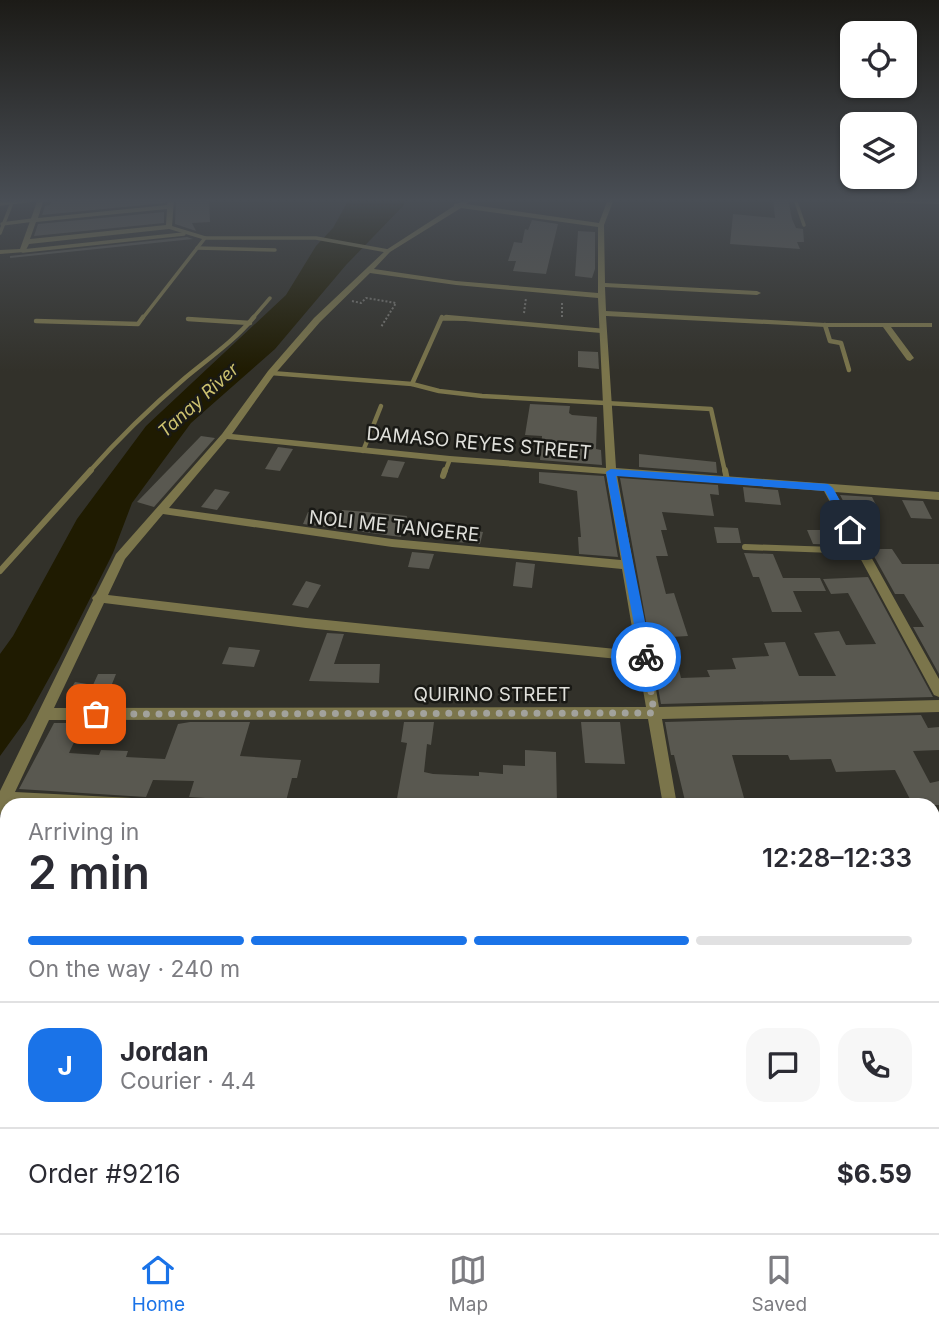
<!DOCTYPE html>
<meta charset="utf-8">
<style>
body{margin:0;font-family:Inter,sans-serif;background:#f7f7f7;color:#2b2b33;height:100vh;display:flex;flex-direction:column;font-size:26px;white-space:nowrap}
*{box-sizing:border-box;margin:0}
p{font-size:23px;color:#7c7c81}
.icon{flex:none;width:38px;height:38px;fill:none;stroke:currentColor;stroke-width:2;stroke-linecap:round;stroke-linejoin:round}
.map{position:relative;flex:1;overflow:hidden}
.details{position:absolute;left:0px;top:798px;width:940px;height:436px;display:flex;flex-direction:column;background:#fff;border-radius:21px 21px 0 0;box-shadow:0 2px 5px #0004}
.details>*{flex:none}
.controls{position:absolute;left:840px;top:21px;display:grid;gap:14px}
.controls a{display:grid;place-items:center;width:77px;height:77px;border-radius:14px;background:#fff;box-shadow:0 2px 5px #0004;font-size:35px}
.pin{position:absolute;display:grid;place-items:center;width:60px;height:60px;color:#fff;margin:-30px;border-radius:14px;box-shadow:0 4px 10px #0006}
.courier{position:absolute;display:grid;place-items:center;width:70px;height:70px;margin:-35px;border:5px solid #1a73e8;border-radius:50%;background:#fff;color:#222;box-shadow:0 2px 9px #0007}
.headline em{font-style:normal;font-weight:600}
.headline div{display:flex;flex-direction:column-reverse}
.headline{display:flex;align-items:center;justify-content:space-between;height:119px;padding:0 28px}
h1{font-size:46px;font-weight:600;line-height:52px}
.bar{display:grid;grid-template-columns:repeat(4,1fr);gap:10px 7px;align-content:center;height:84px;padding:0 28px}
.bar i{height:9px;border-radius:5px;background:#e1e1e2}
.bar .on{background:#1a73e8}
.bar p{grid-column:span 4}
.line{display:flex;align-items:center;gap:18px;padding:0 28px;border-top:2px solid #e1e1e2}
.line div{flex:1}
.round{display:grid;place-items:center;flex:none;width:74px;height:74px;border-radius:21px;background:#f7f7f7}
.tabs{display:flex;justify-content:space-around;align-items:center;height:98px;border-top:2px solid #e1e1e2;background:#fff;font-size:19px;color:#7c7c81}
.tabs a{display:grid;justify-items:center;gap:4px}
.tabs .on{color:#1a73e8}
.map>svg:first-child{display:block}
</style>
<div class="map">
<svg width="939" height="1233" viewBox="0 0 939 1233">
<rect width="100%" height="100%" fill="#32312a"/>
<polygon fill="#1f1b01" points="349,199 404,199 404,205 346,265 275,349 191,423 132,503 113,553 59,660 26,720 0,756 0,654 13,636 77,519 146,426 286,295 316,246 333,228"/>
<g fill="#595850">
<polygon points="77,199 165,199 165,203 42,215 45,206 50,205 51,202"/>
<polygon points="176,199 209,199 210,222 192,223 196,231 175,224"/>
<polygon points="773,199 788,199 792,219 796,228 803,229 804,242 797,242 800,249 730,244 733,214 775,218"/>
<polygon points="164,212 164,223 34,236 38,224"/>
<polygon points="532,220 558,224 546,274 513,271 516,261 508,261 514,242 522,243 525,229 528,230"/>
<polygon points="578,231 595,232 595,269 592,278 575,276"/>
<polygon points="187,237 193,239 10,258 10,256"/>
<polygon points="578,351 598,352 599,369 578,367"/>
<polygon points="530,404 570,406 569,413 572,415 597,417 596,449 601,450 602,465 540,460 542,436 525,435"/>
<polygon points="201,436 215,438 154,507 137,502"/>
<polygon points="278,447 293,449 280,471 265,469"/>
<polygon points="639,454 716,462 717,473 639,467"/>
<polygon points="388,460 405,462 398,478 381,476"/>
<polygon points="539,472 604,476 618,557 579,554 578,537 581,537 577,491 539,483"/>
<polygon points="620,478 718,485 719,495 710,494 714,516 662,512 667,530 661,530 668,556 656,556 666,594 674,593 688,636 671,637 681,678 710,677 707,670 736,669 732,658 769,656 764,643 785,642 799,676 836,676 814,633 839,631 846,645 876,644 848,593 831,594 823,579 868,577 933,697 661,704"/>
<polygon points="743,487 778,490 781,505 745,502"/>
<polygon points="215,489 230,492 217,510 201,507"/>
<polygon points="840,495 872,497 877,507 847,508"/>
<polygon points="902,500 923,501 932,519 911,518"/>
<polygon points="342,510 367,512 407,516 401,537 303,524 308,512 341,515"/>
<polygon points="714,527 738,528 741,543 717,543"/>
<polygon points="460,529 483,532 480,544 456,542"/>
<polygon points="807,530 842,530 850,545 813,544"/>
<polygon points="870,549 892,549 902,564 939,564 939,674 913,627 924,627 904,594 895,594"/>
<polygon points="412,552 434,554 429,569 408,567"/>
<polygon points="744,553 773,554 783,578 820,578 826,591 793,591 802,612 772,612 759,577 753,577"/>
<polygon points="516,562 535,564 532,588 513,586"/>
<polygon points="306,581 321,585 308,608 292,605"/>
<polygon points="327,633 344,634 334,664 380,664 379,683 309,681"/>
<polygon points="229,647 260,650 254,667 222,664"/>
<polygon points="98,674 116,674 104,704 85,704 88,697 68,693 75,682 93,685"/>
<polygon points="921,715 928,728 939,727 939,750 913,751 930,783 939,781 939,805 913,805 895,770 836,772 831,759 790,760 788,755 732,755 746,805 686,805 674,755 671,755 665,722"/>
<polygon points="190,722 250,722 240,756 301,760 297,778 292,778 285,805 219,803 221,799 189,797 194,781 153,780 146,797 19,789 54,723 83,723 69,753 99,755 101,750 128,751 126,757 165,759 178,724"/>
<polygon points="404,722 434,722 431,745 427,744 424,772 433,774 479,776 479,772 503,774 503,765 525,766 525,750 556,752 557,805 396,804 407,743 401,742"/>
<polygon points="581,722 620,722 625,764 585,763"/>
</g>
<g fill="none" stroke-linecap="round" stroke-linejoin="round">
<g stroke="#787771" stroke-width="2" stroke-dasharray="2 2" stroke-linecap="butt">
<polyline points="352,301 361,303 366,298 396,303 381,327"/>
<polyline points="562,303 562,317"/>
<polyline points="524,313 526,298"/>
</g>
<polyline stroke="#787771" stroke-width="4.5" stroke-dasharray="5 5" stroke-linecap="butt" points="933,1066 939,1065"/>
<g stroke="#7b754b" stroke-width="3.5">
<polyline points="795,199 804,225"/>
<polyline points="0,204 41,199"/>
<polyline points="2,224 33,220"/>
<polyline points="169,227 205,238 316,238 388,251"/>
<polyline points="0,233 13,200"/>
<polyline points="197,248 275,250"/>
<polyline points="23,251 184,234"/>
<polyline points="142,319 205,238"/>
<polyline points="252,319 270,298"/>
<polyline points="441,319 466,319"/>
</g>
<g stroke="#7b754b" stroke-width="4.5">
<polyline points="446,317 604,331"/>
<polyline points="188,319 250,323"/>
<polyline points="36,321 138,324 143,317"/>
<polyline points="825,325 830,341 841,343 849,370"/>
<polyline points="271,373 412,384 439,391 482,396 711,409 725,472"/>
<polyline points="412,384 442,317"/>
<polyline points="363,451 381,406"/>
<path d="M89,472C119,438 151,407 185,378C209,358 234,341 254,317"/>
<polyline points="445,472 450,459"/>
</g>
<g stroke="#7b754b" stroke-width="6">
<polyline points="725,470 727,480"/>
<polyline points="443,476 445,470"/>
<polyline points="745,547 862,551"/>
<polyline points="0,571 91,470"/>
</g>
<g fill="#7b754b" fill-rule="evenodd">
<path d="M38,199H44L38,218L167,205L168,199H174L172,227L169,229L29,244L25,252L0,254V250L20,249ZM167,209L166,225L30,239L36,222Z"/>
<path d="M466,199H473L466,204L599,223L608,199H614L604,225L605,283L757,291L761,293L757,295L605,287L606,311L825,323H932V327H891L914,358L910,361L907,360L883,327H825L606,316L616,468L939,492V500L835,492L939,679V697L934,695L824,491L617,475L649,653L652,657L651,660L659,707L939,700V712L662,719L677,805H663L648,719L49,720L15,792L132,798L137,800L139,805H7L5,812L0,814V791L93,600L92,598L96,594L116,554L222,434L268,371L314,318L386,250L454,206V204L459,203ZM461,208L598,227V293L456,281L374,269L390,252ZM370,273L456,285L598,298L606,468L450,456L232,434L274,375L320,322ZM227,439L450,462L606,474L621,560L392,539L169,508ZM163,514L392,547L622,569L636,651L306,618L108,595L125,559ZM104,603L306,628L638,661L646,707L54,708Z"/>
<polygon points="847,199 939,200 939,204 850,201"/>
<polygon points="939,895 939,911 933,913 933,897"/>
<polygon points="7,930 7,947 0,950 0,933"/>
<polygon points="786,1227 807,1227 810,1233 788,1233"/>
</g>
<g fill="#a59c56" fill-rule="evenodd">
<polygon points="0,890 7,893 7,931 0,927"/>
<polygon points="54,1227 78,1227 79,1233 55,1233"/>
</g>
</g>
<linearGradient id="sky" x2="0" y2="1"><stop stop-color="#1c1b17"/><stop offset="0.54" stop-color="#494e55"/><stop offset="1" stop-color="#494e55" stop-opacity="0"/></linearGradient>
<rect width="939" height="371" fill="url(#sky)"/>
<polygon fill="#1a73e8" points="611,469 828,484 833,488 856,530 847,532 825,491 616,476 652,657 646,661 640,657 606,472"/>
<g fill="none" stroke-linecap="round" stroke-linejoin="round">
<polyline stroke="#a2a29c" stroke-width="7" stroke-dasharray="0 12.6" points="96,714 654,713 646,657"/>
</g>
<g text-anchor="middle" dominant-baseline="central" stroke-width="5" stroke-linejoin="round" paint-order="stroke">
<g font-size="18" font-style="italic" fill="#cdc26f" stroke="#191915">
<text transform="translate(198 400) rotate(-42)">Tanay River</text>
</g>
<g font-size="19" fill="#dfdfda" stroke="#191915">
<text transform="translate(479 443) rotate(5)">DAMASO REYES STREET</text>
<text transform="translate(394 526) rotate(6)">NOLI ME TANGERE</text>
<text x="492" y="694">QUIRINO STREET</text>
</g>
</g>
</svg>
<div class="controls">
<a><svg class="icon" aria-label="locate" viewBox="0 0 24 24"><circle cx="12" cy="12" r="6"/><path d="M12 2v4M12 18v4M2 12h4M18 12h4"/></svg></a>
<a><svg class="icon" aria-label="layers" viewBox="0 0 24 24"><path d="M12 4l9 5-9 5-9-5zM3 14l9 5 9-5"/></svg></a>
</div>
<div class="pin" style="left:96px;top:714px;background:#ea580c"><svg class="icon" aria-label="bag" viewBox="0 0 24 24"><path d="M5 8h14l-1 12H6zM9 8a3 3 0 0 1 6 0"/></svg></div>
<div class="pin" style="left:850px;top:530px;background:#1f2937"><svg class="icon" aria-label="home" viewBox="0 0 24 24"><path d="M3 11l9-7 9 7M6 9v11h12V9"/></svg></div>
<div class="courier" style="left:646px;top:657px"><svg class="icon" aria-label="bike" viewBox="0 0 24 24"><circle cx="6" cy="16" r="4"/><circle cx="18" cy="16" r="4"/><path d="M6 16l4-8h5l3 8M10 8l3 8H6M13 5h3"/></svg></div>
<section class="details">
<div class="headline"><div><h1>2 min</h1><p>Arriving in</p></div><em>12:28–12:33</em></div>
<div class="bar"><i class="on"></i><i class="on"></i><i class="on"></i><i></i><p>On the way · 240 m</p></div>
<div class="line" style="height:126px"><b class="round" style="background:#1a73e8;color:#fff">J</b><div><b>Jordan</b><p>Courier · 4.4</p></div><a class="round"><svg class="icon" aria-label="chat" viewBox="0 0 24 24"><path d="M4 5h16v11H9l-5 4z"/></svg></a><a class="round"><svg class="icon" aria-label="phone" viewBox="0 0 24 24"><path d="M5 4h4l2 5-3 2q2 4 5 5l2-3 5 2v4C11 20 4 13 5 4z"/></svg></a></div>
<div class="line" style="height:91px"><div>Order #9216</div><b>$6.59</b></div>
</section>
</div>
<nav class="tabs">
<a class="on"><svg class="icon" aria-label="home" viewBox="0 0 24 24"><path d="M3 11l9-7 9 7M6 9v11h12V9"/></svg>Home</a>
<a><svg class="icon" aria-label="map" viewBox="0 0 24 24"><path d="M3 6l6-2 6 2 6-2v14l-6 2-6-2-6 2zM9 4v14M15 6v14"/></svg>Map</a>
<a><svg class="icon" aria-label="saved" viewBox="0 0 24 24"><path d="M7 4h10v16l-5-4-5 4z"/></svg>Saved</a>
</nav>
